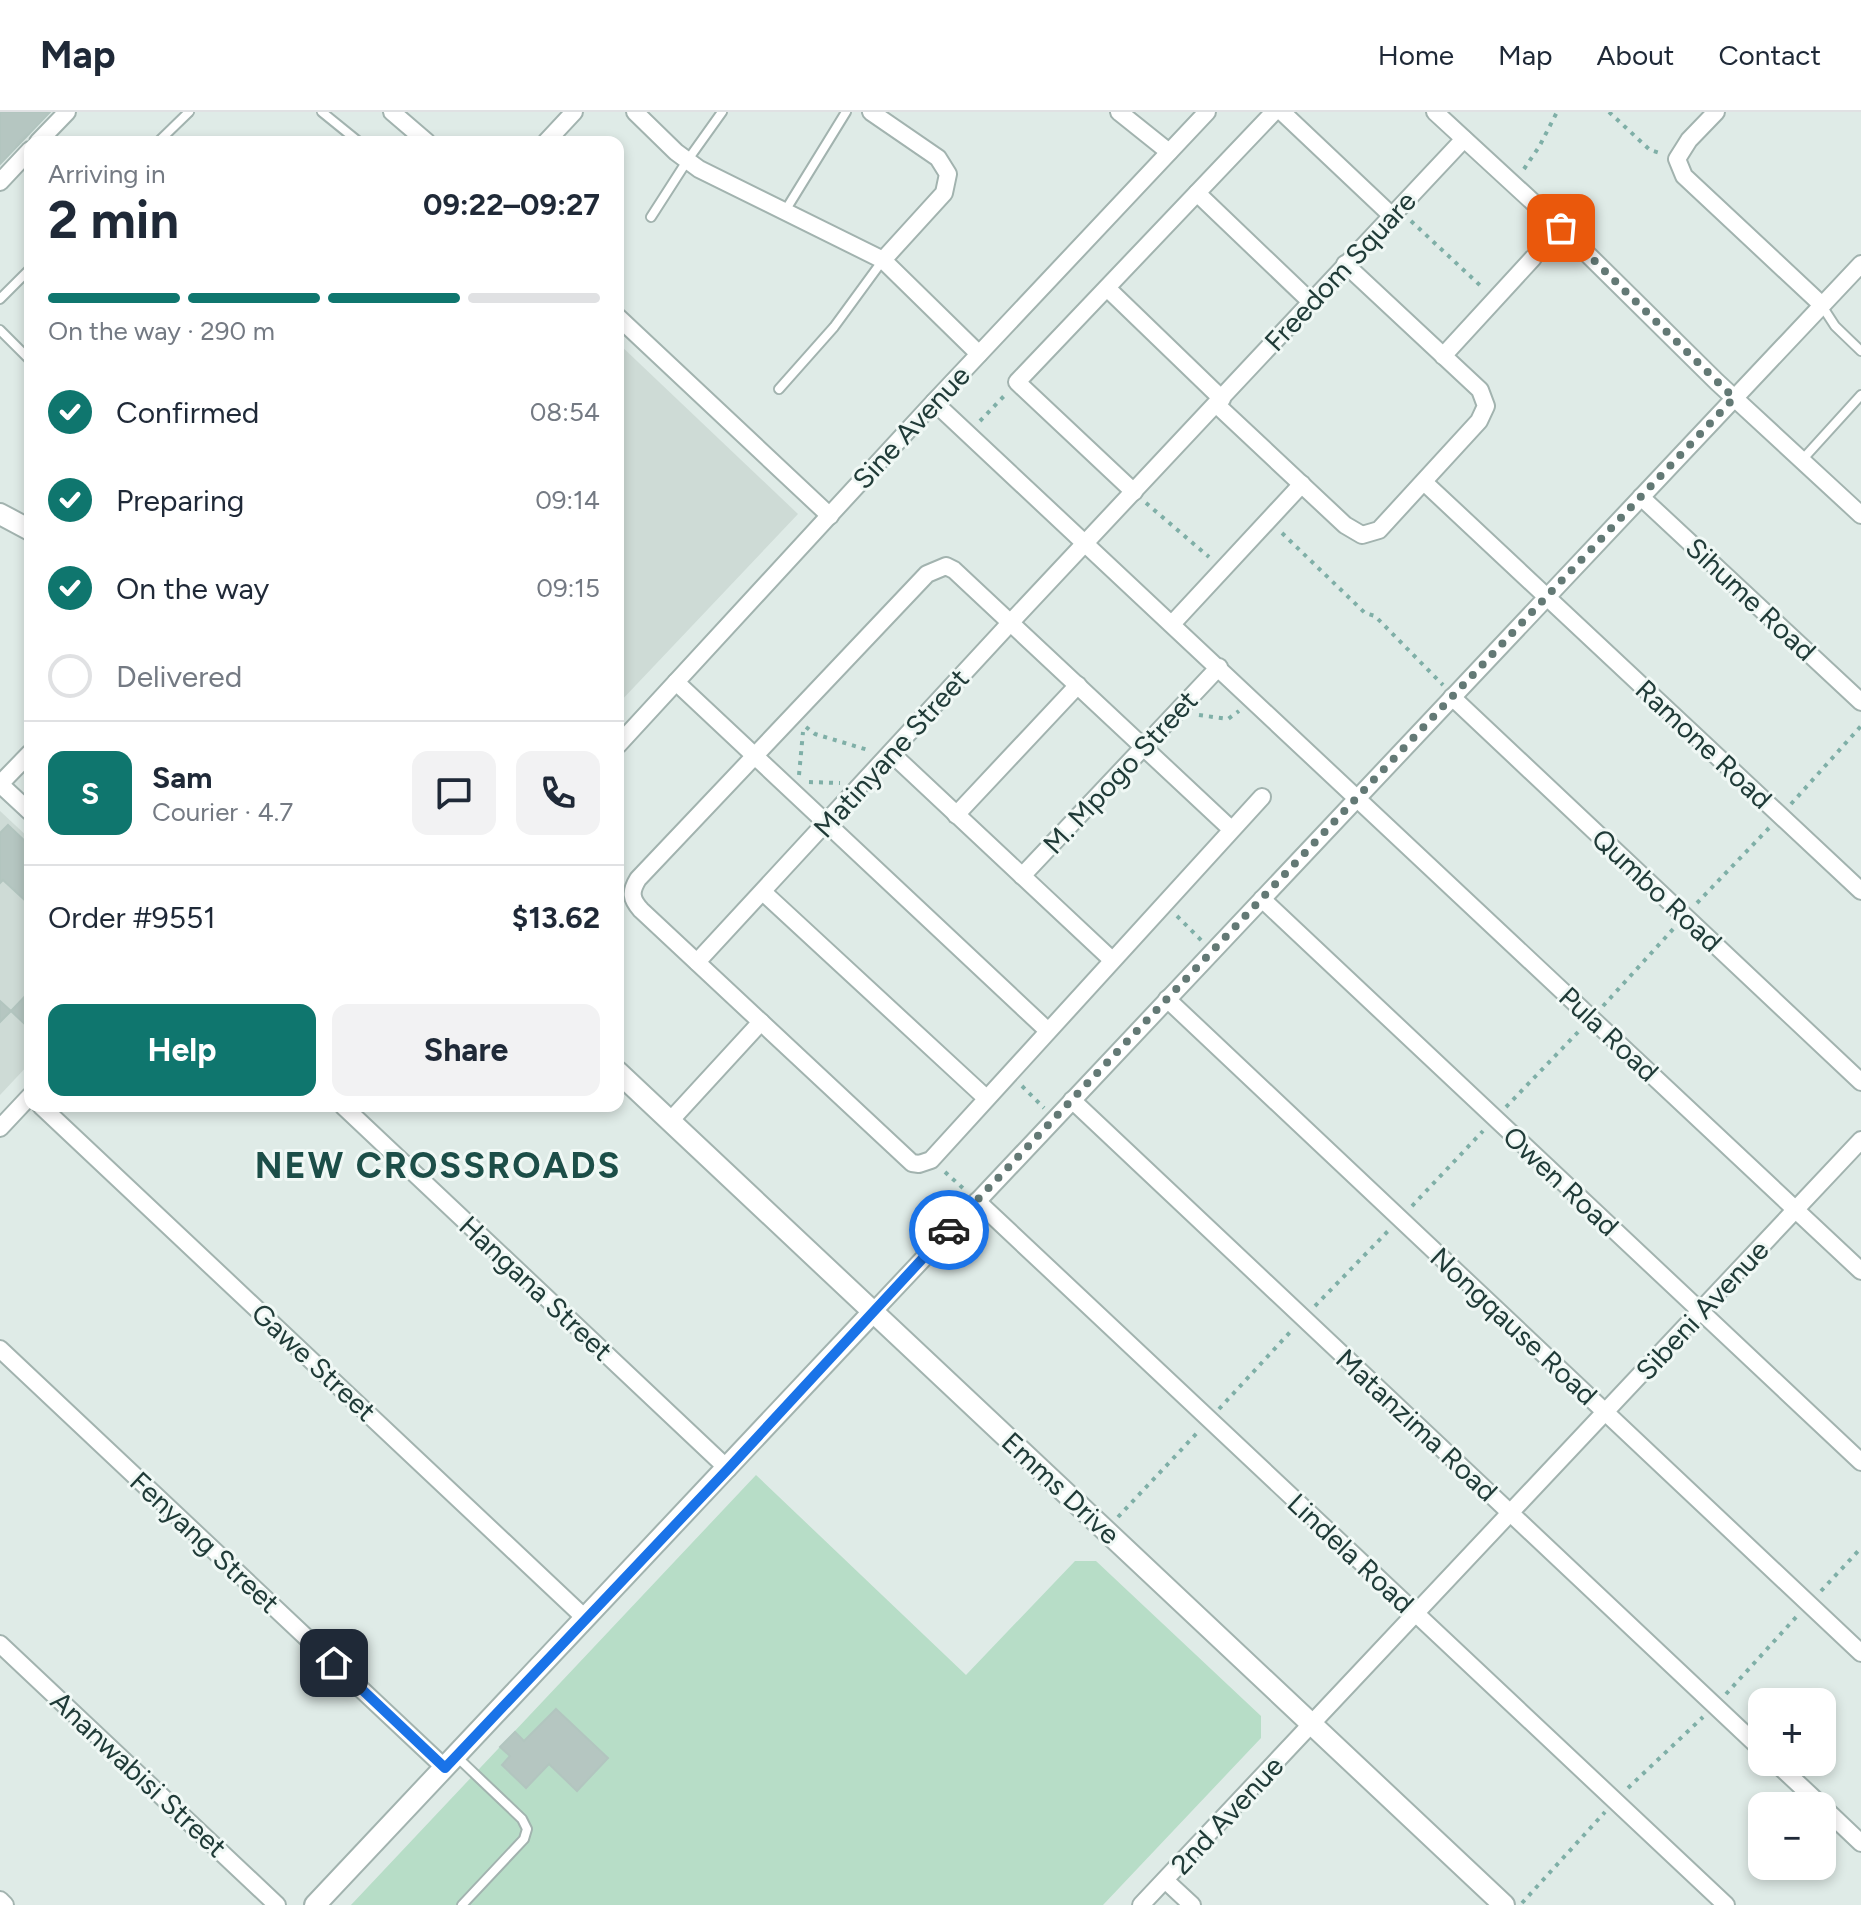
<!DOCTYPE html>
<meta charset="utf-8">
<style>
body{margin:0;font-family:Figtree,sans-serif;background:#f2f2f3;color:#1f2937;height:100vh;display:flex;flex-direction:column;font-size:30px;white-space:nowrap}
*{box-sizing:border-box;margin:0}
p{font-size:26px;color:#747a83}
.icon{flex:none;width:44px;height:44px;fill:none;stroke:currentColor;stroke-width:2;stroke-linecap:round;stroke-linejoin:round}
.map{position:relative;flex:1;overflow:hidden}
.side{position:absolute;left:24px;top:24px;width:600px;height:976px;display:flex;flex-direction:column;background:#fff;border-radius:16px;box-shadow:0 4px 12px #0003}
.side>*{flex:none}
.controls{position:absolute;left:1748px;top:1576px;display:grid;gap:16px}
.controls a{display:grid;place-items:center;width:88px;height:88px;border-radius:16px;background:#fff;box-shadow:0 4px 12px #0003;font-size:40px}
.pin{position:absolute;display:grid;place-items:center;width:68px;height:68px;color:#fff;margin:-34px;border-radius:16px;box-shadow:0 4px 12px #0006}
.courier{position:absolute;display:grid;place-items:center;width:80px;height:80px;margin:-40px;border:6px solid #1a73e8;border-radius:50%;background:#fff;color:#222;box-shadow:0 2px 10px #0007}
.overview em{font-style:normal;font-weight:700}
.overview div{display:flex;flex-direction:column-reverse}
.overview{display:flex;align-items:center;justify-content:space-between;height:136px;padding:0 24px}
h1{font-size:52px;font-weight:700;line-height:60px}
.bar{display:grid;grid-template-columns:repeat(4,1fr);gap:12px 8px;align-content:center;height:96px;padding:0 24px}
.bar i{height:10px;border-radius:6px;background:#e0e1e3}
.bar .active{background:#0f766e}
.bar p{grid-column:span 4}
.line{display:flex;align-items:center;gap:20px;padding:0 24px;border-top:2px solid #e0e1e3}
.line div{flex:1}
.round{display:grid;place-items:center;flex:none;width:84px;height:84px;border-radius:16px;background:#f2f2f3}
ol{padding:0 24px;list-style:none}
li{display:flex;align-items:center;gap:24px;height:88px}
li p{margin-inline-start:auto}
li .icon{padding:8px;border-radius:50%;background:#0f766e;color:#fff;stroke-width:4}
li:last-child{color:#747a83}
li i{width:44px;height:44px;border:4px solid #e0e1e3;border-radius:50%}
.cta{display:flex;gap:16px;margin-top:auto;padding:16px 24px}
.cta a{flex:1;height:92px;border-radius:16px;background:#0f766e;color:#fff;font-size:32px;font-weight:700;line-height:92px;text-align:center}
.cta a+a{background:#f2f2f3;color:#1f2937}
header{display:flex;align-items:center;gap:48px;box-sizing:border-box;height:112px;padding:0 40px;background:#fff;border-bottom:2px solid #e0e1e3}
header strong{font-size:38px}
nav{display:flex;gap:44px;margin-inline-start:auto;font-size:28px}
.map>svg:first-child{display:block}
</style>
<header>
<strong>Map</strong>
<nav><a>Home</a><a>Map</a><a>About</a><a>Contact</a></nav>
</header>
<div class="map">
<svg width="1861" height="1793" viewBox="0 0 1861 1793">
<rect width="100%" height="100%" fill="#dfebe7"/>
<g fill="#cedbd6">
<polygon points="618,231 798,402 618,592"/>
<polygon points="0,699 30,727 30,951 0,983"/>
</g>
<polygon fill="#b7ddc7" points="756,1363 966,1563 1075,1449 1096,1449 1261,1604 1261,1626 1103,1793 351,1793"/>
<g fill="#b5c6c1" stroke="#b2c5bf" stroke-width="2">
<polygon points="0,0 50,0 0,52"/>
<polygon points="8,713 30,734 30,739 26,744 30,748 30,793 3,768 0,771 0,721"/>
<polygon points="30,879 30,917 11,899"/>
<polygon points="0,889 11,899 0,910"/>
<polygon points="556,1597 608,1646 577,1679 549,1652 526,1676 502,1653 510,1644 500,1635 515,1620 524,1629"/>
</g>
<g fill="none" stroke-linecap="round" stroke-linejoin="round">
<g stroke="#a2b3af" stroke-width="12">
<g id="service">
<polyline points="322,0 359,30"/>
<polyline points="158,30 189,0"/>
<polyline points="785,99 846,0"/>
<polyline points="651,105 687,49 722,0"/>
<polyline points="0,187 30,157"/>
<polyline points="1822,194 1835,214 1861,239"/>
<polyline points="0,218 30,248"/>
<polyline points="779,277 834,215 883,148"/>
<polyline points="1802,348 1861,283"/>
<polyline points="457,1645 522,1707 527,1717 524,1727 462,1793"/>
</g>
</g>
<g stroke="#a2b3af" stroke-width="20">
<g id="minor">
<polyline points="392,0 427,30"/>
<polyline points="635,0 676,40 699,57 883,148 979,242"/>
<polyline points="871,0 938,46 948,62 944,81 883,148"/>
<polyline points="1119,0 1169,40"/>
<polyline points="1282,0 1391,103"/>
<polyline points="1435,0 1561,116 1717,270 1861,403"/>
<polyline points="1716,0 1689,28 1677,47 1684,64 1822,193"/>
<polyline points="38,30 67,0"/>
<polyline points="546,30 574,0"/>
<polyline points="0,70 30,38"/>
<polyline points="1197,81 1311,190"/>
<polyline points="1107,176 1222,287"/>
<polyline points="618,205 830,404"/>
<polyline points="1443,244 1533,146"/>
<polyline points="934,290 1861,1159"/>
<polyline points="1217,293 1345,413 1362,423 1379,418 1479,309 1486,294 1480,278 1345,152"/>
<polyline points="1424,370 1861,779"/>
<polyline points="1134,380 1017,270 1274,0"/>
<polyline points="1641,385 1861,590"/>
<polyline points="1172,512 1302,372"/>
<polyline points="676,570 1047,918"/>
<polyline points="1452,585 1861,970"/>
<polyline points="618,633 934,290 1207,0"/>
<polyline points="891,641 1112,848"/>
<polyline points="0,672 30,641"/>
<polyline points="0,672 30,700"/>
<polyline points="956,703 1078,573"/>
<path d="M1232,718L954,458L946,454L927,462L638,767C630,780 631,787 641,798L912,1051L919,1052L931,1048L1262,685"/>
<polyline points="1022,764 1219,555"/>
<polyline points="763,780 986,986"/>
<polyline points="1262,787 1861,1350"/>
<polyline points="697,850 1011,510 1464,27"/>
<polyline points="1167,887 1861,1541"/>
<polyline points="1072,988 1762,1638"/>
<polyline points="41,994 586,1507"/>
<polyline points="343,994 728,1357"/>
<polyline points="670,1009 761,910"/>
<polyline points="0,1016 30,984"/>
<polyline points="977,1089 1726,1793"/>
<polyline points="873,1200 1861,152"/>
<polyline points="0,1237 445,1656"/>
<polyline points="0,1532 277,1793"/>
<polyline points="1775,1650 1822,1694"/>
<polyline points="1822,1694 1861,1731"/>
<polyline points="1165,1768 1192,1793"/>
<polyline points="0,1788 5,1793"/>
<polyline points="1141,1793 1861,1028"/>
</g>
</g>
<g stroke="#a2b3af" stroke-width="24">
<g id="tertiary">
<polyline points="0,402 30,418"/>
<polyline points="618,960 1504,1793"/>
<polyline points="315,1793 873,1200"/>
</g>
</g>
<g stroke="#7fafa7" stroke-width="4" stroke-dasharray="4 6" stroke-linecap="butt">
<polyline points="1609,0 1650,38 1663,42"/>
<polyline points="1524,57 1539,35 1557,0"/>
<polyline points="1411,109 1484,177"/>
<polyline points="980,309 1005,283"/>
<polyline points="1146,391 1209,445"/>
<polyline points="1282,421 1365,501 1375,504 1443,573"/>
<polyline points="1199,603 1228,607 1239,599"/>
<polyline points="806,615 815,622 868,638"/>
<polyline points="799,663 803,620"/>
<polyline points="809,670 840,671"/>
<polyline points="1791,692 1861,614"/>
<polyline points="1697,791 1769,716"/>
<polyline points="1177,804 1202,829"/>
<polyline points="1603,894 1675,815"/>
<polyline points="1022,974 1044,996"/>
<polyline points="1506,995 1580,918"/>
<polyline points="945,1060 965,1078"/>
<polyline points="1412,1094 1483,1019"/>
<polyline points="1315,1194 1390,1117"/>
<polyline points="1219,1297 1292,1218"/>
<polyline points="1118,1405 1197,1321"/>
<polyline points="1821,1479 1861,1436"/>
<polyline points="1726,1582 1798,1503"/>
<polyline points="1628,1676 1703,1605"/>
<polyline points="1522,1791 1605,1700"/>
</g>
<use href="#service" stroke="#fff" stroke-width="8"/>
<use href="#minor" stroke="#fff" stroke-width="16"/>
<use href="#tertiary" stroke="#fff" stroke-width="20"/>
</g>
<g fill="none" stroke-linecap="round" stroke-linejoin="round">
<polyline stroke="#637975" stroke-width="8" stroke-dasharray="0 14.4" points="949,1118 1734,286 1561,116"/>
<polyline stroke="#1a73e8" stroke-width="10" points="334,1551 445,1656 728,1357 949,1118"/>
</g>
<g text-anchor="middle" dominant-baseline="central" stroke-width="6" stroke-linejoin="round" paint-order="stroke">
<g font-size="28" fill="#203b38" stroke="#f0f8f5">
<text transform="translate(1340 159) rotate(-47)">Freedom Square</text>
<text transform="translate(911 315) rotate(-47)">Sine Avenue</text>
<text transform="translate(1751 487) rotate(43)">Sihume Road</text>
<text transform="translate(1704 632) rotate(43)">Ramone Road</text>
<text transform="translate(891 641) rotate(-48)">Matinyane Street</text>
<text transform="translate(1120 660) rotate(-47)">M. Mpogo Street</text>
<text transform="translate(1657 778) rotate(43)">Qumbo Road</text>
<text transform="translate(1609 922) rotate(43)">Pula Road</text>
<text transform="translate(1561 1069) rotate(43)">Owen Road</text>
<text transform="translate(536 1176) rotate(43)">Hangana Street</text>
<text transform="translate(1702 1198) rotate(-47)">Sibeni Avenue</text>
<text transform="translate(1514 1214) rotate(43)">Nongqause Road</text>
<text transform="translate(314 1250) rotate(43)">Gawe Street</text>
<text transform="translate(1417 1313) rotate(43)">Matanzima Road</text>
<text transform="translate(1061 1376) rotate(43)">Emms Drive</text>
<text transform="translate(205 1430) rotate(43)">Fenyang Street</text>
<text transform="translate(1351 1441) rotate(43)">Lindela Road</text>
<text transform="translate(139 1662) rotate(43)">Ananwabisi Street</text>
<text transform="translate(1227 1703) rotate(-47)">2nd Avenue</text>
</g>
<g font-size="36" font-weight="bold" letter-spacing="2" fill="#1c4e48" stroke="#f0f8f5">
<text x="438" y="1053">NEW CROSSROADS</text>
</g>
</g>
</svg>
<div class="controls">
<a>+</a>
<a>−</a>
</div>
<div class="pin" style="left:1561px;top:116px;background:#ea580c"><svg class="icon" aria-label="bag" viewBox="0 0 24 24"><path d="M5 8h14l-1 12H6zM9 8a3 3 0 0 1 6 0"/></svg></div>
<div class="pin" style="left:334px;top:1551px;background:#1f2937"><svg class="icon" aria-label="home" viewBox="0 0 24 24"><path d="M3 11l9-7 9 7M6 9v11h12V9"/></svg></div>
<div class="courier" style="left:949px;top:1118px"><svg class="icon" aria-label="car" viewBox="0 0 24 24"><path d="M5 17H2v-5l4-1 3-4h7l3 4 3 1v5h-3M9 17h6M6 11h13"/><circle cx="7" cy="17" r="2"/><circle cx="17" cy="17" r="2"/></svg></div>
<section class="side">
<div class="overview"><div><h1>2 min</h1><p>Arriving in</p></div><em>09:22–09:27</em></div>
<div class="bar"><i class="active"></i><i class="active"></i><i class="active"></i><i></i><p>On the way · 290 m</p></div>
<ol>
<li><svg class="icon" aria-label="check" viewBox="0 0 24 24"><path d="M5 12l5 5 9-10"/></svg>Confirmed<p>08:54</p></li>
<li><svg class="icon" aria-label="check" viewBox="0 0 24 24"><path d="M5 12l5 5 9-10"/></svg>Preparing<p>09:14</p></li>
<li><svg class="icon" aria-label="check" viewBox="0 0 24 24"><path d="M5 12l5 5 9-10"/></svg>On the way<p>09:15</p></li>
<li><i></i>Delivered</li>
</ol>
<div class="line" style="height:144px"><b class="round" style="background:#0f766e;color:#fff">S</b><div><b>Sam</b><p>Courier · 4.7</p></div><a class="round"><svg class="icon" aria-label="chat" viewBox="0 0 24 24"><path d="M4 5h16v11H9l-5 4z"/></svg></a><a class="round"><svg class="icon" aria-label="phone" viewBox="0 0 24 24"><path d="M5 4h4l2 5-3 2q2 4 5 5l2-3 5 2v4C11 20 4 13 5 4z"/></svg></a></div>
<div class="line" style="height:104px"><div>Order #9551</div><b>$13.62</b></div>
<div class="cta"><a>Help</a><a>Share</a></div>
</section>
</div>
